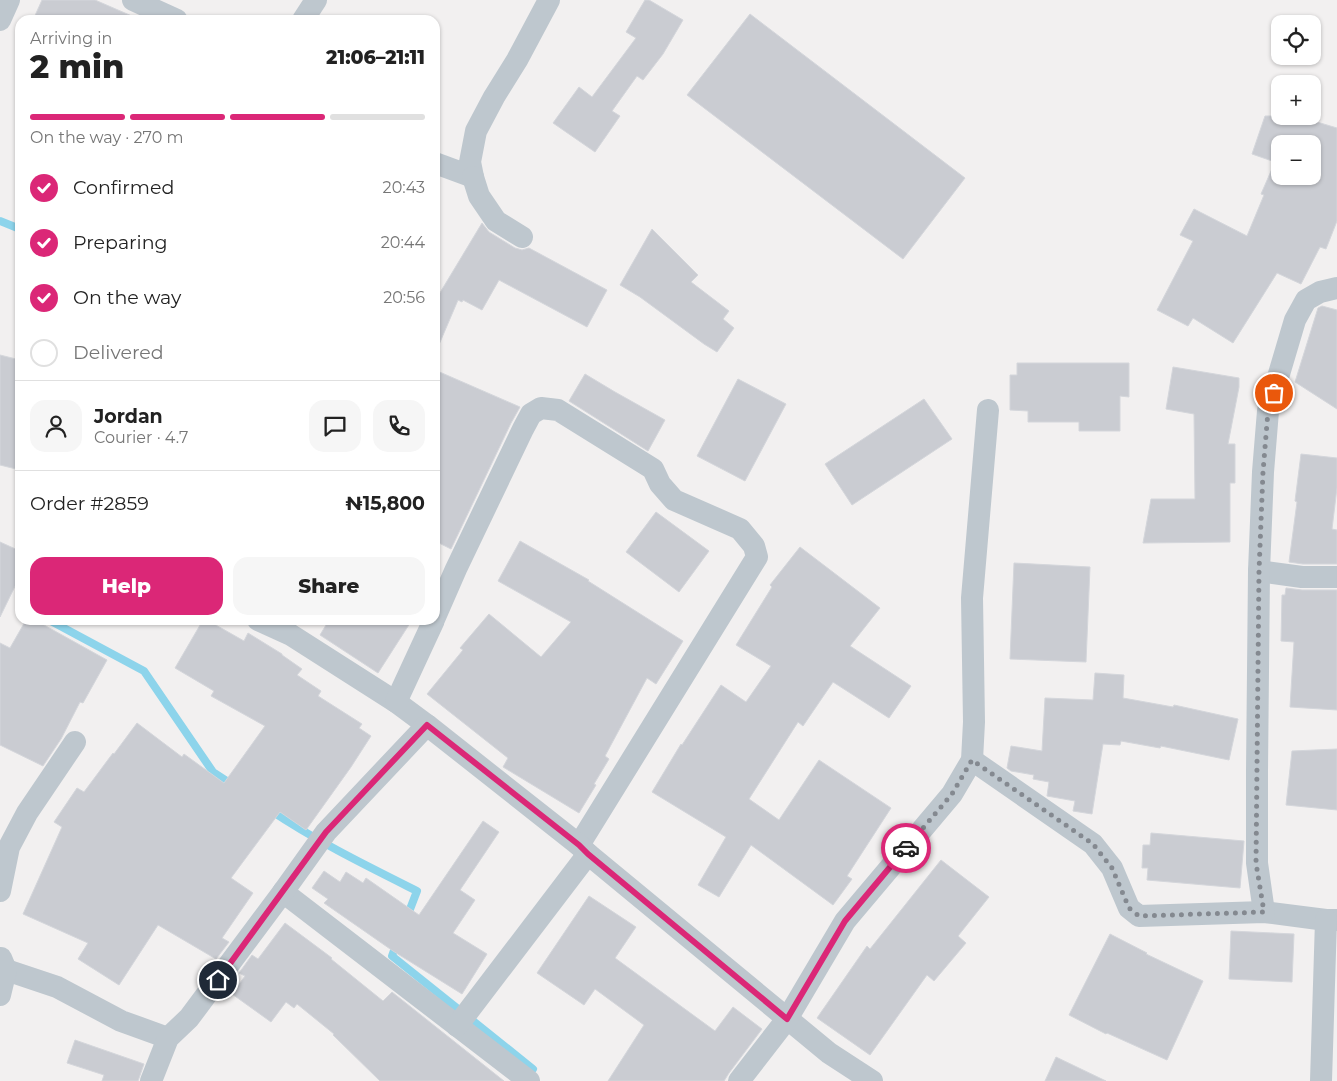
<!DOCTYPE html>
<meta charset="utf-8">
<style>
body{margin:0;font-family:Montserrat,sans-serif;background:#f6f6f6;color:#222;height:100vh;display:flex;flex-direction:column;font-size:19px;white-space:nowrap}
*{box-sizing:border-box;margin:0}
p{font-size:16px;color:#767676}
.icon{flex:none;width:28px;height:28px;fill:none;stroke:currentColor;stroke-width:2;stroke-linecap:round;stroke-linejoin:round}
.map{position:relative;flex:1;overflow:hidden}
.sheet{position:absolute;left:15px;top:15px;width:425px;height:610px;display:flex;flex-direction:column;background:#fff;border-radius:15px;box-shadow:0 1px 4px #0004}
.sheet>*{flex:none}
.buttons{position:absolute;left:1271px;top:15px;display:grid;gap:10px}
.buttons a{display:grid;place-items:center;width:50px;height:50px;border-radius:10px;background:#fff;box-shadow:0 1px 4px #0004;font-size:25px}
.pin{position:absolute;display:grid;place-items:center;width:42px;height:42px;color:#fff;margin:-21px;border:2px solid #fff;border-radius:50%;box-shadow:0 1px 5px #0007}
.courier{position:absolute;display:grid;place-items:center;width:50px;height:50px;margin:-25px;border:4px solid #db2777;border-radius:50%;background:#fff;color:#222;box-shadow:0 1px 6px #0007}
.overview em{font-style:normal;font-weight:800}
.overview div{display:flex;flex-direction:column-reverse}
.overview{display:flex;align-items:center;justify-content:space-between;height:85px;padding:0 15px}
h1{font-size:32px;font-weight:800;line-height:38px}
.bar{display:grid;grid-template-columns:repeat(4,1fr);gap:8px 5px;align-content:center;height:60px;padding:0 15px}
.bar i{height:6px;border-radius:4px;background:#e0e0e0}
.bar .selected{background:#db2777}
.bar p{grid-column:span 4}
.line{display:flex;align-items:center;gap:12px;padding:0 15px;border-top:1px solid #e0e0e0}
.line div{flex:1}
.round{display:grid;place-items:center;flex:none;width:52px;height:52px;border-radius:15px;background:#f6f6f6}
ol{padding:0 15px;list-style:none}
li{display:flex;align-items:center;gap:15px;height:55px}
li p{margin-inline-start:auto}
li .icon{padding:5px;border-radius:50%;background:#db2777;color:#fff;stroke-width:4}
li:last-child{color:#767676}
li i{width:28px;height:28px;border:2px solid #e0e0e0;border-radius:50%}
.cta{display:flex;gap:10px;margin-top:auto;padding:10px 15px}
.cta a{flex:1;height:58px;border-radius:15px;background:#db2777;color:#fff;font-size:20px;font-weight:800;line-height:58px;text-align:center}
.cta a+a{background:#f6f6f6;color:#222}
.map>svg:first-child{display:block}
</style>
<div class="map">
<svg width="1337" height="1081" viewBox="0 0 1337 1081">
<rect width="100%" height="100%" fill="#f2f0f0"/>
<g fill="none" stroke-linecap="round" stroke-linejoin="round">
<g stroke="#8dd4eb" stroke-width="8">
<polyline points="0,221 20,229"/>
<polyline points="49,620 144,671 213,772 233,785"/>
<path d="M270,810C316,841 367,866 417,891L407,917"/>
<polyline points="397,942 392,956 533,1069"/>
</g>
</g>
<g fill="#caccd2" stroke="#d4d6db" fill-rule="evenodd">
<polygon points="42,0 95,0 141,20 33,20"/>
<polygon points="645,0 649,0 683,20 663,54 643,80 637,76 612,111 620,116 595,152 553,123 579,87 592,97 636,38 626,32"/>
<polygon points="750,14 965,178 903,259 687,95"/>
<path d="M1265,116H1297L1337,128V221L1326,249L1320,247L1301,284L1277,273L1233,343L1193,318L1188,326L1157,310L1193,241L1180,235L1194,209L1247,236L1264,195L1261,194L1275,162L1252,154ZM1280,144H1312V176H1280Z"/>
<polygon points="482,223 489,232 515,248 522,250 529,248 607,290 587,327 499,280 482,310 463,300 462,302 458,300 435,354 435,301"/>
<polygon points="652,229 698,275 691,282 729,311 723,319 734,328 717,352 704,344 640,297 620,285"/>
<polygon points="1322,306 1337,310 1337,409 1295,382 1318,308"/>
<polygon points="0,355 20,360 20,470 0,465"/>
<polygon points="1017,363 1129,363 1129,397 1120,396 1120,431 1079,431 1079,422 1028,422 1028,411 1010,410 1010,375 1017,375"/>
<polygon points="1173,367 1239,378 1239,387 1228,444 1235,444 1235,483 1230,483 1230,542 1143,543 1151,499 1195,499 1194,414 1166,409"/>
<polygon points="435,370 520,407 511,423 451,549 435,541"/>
<polygon points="585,374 615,392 665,420 648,451 569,401"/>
<polygon points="738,379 786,404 745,481 697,456"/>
<polygon points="924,399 952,439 852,505 825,464"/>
<polygon points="1301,454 1337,458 1337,488 1332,529 1337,530 1337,564 1303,564 1289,562 1297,502 1295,501"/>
<polygon points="656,512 709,551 679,592 626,552"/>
<polygon points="520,541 589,580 588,581 683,641 656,684 647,678 605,756 609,759 594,784 596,785 579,813 503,767 508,758 427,694 463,650 460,648 489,614 541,657 571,622 498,581"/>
<polygon points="0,542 20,551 20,576 0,617"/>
<polygon points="800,547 880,608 850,646 911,686 889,718 833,682 803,726 798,722 749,799 779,820 819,760 891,808 847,876 852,879 833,905 751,845 719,897 698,885 726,837 652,792 681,744 682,745 721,685 746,702 771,666 736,645 772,587 770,585"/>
<polygon points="1014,563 1090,567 1086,662 1010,659"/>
<polygon points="1286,588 1302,590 1337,590 1337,710 1290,707 1294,642 1281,641 1282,595 1285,595"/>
<polygon points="26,620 35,620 107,660 83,703 80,702 61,739 43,766 0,745 0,643 10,648"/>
<polygon points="203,620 207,620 244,641 248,633 282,654 282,655 302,669 297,675 321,691 318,696 362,724 359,728 371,736 351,767 306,830 280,812 231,878 253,893 222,938 229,942 216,959 158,925 119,985 78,959 88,943 23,914 62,827 54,822 77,788 84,792 113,753 114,754 137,723 182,757 184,754 224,783 265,726 211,696 214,691 175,668"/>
<polygon points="329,620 412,620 378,673 320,635"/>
<polygon points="1095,673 1124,675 1123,698 1173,707 1174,705 1238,719 1229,760 1161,746 1160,748 1121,741 1120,745 1103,744 1092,814 1073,811 1075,801 1047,796 1049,782 1033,779 1034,775 1011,771 1007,768 1011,746 1042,751 1045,698 1093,700"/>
<polygon points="1337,749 1337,810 1286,805 1292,751"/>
<polygon points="483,821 499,832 460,890 475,900 453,933 487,954 462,994 393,951 324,903 328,899 312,888 324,871 340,882 346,872 363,883 366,878 419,915"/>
<polygon points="1151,833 1244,841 1240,888 1147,880 1148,868 1142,868 1143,845 1150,845"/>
<polygon points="941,860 989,897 958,936 966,943 934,981 927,975 870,1055 817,1018 867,946 870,949"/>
<polygon points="589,896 636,927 615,958 715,1031 733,1007 762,1029 729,1073 724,1081 608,1081 644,1025 595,989 584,1005 537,973"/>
<polygon points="285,923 332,958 331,959 383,1001 392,992 504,1081 380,1081 333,1035 334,1034 297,1004 294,1008 286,1002 271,1022 232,994 245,976 239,973 252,955 258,959"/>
<polygon points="1231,931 1294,934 1292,982 1229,979"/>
<polygon points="1110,934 1147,953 1146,954 1203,981 1167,1060 1107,1033 1106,1034 1069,1015"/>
<polygon points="75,1040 144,1064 138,1081 102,1081 104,1075 67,1063"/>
<polygon points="1056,1057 1106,1081 1045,1081"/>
</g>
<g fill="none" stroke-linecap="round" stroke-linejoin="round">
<g stroke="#bec7ce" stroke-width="22">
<polyline points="133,0 177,20"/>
<polyline points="0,20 9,0"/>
<polyline points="303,20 316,0"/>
<polyline points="435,163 473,177 470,162 476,131 494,97 517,60 549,0"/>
<polyline points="473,177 479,196 496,221 522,237"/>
<polyline points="1259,571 1302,577 1337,577"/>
<polyline points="435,617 456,569 523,429 531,414 541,408 558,410 653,469 660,484 674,500 740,529 754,546 757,557 579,845"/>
<polyline points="258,620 291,635 396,702 427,725 579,845 588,854 829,1053 872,1081"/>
<polyline points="396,702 434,620"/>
<polyline points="972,760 1093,844 1112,868 1129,908 1139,916 1264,912 1326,920 1337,920"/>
<polyline points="0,891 9,847 27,813 75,742"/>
<polyline points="283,892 529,1081"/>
<polyline points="1264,912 1257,863 1257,771 1259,571 1263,472 1268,411 1295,320 1306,300 1320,292 1337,288"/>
<polyline points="0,968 57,987 121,1021 168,1038"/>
<polyline points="0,995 6,970 1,958"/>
<polyline points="457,1026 588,854"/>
<polyline points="151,1081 168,1038 189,1018 283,892 326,832 427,725"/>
<polyline points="739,1081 787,1019 845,921 952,794 972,760 974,722 972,598 988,410"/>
<polyline points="1321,1081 1326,920"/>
</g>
</g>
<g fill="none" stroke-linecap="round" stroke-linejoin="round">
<polyline stroke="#848990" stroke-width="5" stroke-dasharray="0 9" points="906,848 952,794 972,760 1093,844 1112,868 1129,908 1139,916 1264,912 1256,863 1259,571 1263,472 1268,411 1274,393"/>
<polyline stroke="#db2777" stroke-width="6" points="218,980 326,832 427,725 579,845 588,854 787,1019 845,921 906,848"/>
</g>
</svg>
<div class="buttons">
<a><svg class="icon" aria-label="locate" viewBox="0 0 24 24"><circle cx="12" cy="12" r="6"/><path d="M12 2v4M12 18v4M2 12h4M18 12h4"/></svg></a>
<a>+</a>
<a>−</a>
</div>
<div class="pin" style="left:1274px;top:393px;background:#ea580c"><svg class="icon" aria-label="bag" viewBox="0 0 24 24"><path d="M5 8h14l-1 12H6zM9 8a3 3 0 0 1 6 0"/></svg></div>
<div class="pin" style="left:218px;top:980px;background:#1f2937"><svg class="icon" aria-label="home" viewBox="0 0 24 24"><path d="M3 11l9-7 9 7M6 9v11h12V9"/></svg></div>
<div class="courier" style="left:906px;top:848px"><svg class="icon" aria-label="car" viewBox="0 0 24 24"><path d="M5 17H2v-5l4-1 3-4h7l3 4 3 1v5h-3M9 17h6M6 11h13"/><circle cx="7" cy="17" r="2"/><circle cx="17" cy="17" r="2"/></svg></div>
<section class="sheet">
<div class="overview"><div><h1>2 min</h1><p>Arriving in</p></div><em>21:06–21:11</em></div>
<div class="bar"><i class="selected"></i><i class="selected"></i><i class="selected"></i><i></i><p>On the way · 270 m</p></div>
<ol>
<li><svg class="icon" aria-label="check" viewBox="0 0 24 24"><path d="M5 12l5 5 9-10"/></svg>Confirmed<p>20:43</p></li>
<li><svg class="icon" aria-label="check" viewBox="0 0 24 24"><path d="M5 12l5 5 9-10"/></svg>Preparing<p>20:44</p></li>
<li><svg class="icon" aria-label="check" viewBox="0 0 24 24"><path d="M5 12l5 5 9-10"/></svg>On the way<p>20:56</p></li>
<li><i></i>Delivered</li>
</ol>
<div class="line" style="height:90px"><a class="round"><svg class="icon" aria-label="person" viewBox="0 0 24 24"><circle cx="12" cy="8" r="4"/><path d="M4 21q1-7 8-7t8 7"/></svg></a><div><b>Jordan</b><p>Courier · 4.7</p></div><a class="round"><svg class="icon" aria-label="chat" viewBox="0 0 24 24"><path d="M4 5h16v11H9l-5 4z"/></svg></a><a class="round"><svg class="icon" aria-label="phone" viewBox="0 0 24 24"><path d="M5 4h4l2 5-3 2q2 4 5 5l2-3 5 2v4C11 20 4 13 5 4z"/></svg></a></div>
<div class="line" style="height:65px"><div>Order #2859</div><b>₦15,800</b></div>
<div class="cta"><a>Help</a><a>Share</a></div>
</section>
</div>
